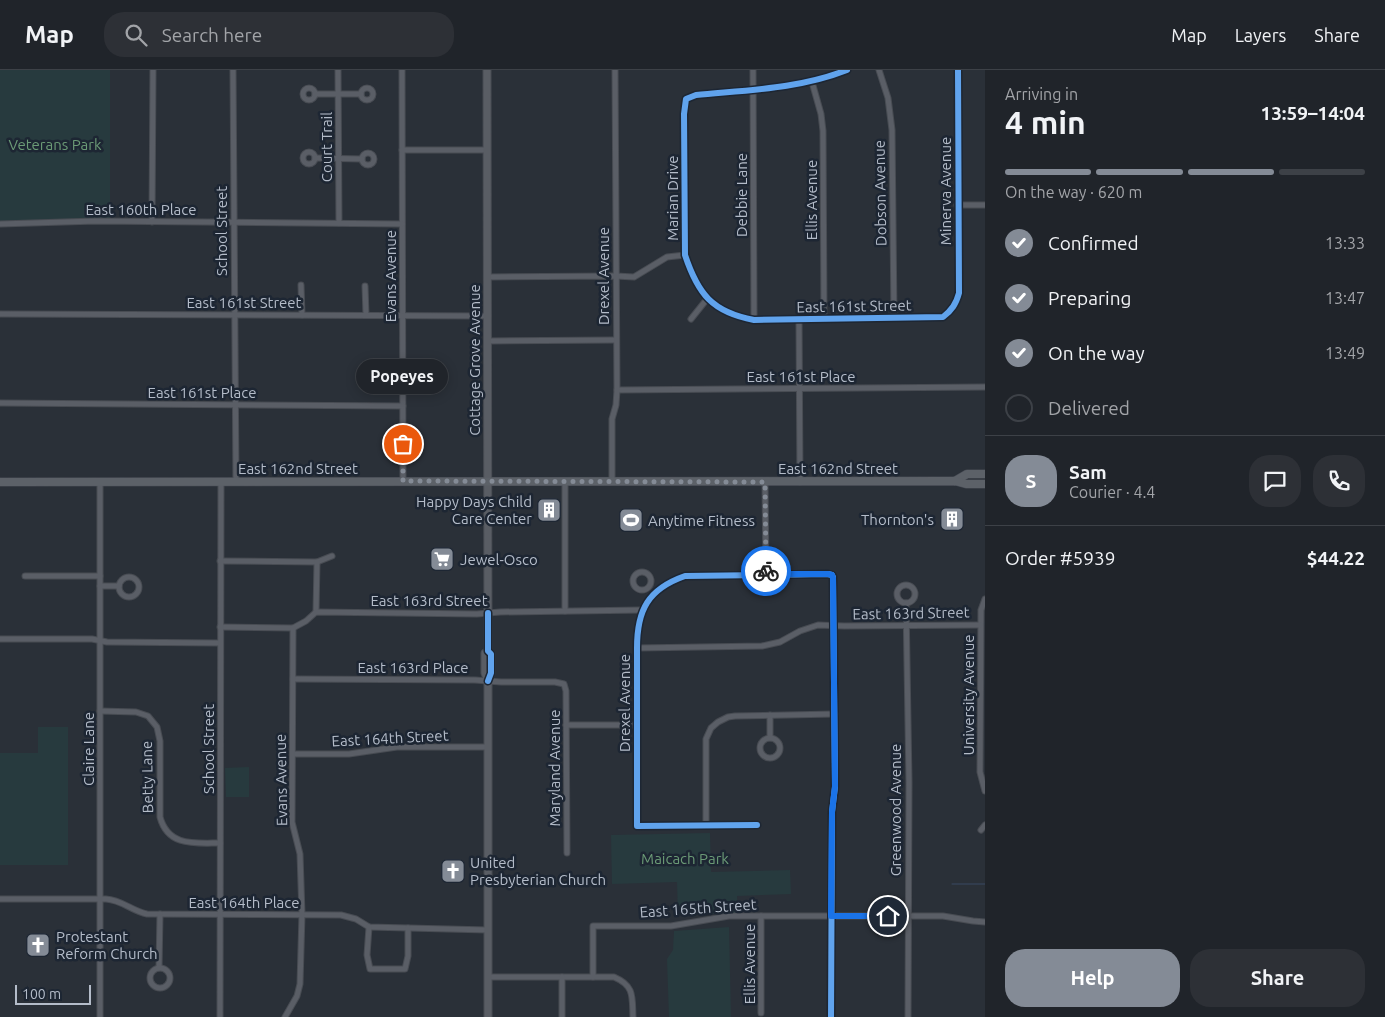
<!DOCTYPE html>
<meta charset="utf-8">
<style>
body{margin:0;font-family:Ubuntu,sans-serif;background:#2d3036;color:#f1f3f6;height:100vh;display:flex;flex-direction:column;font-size:19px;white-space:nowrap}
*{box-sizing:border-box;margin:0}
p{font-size:16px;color:#a2a4a8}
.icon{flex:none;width:28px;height:28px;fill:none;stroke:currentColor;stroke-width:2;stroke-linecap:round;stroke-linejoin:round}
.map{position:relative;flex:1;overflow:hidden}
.panel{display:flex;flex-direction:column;background:#20242a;width:400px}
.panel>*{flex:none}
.scale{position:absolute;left:15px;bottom:12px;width:76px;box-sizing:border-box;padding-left:5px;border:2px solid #b4bcc9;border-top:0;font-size:14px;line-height:18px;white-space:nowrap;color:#b4bcc9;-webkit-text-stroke:4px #1d2633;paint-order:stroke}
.pin{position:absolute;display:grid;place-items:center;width:42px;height:42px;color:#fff;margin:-21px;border:2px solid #fff;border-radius:50%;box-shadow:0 1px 5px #0007}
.courier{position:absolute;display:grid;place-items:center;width:50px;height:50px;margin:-25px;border:4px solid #1a73e8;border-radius:50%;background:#fff;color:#222;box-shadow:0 1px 6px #0007}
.bubble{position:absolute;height:35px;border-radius:18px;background:#20242a;box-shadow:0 2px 12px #0003,0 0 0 1px #3d4147;font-size:16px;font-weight:700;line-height:35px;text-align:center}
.head em{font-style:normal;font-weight:700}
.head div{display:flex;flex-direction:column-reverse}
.head{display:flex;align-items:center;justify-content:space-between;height:85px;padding:0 20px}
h1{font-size:32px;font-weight:700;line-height:38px}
.bar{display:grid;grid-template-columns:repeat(4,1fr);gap:8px 5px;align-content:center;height:60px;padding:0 20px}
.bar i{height:6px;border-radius:4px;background:#3d4147}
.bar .active{background:#848b96}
.bar p{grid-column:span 4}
.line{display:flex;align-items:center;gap:12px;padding:0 20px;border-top:1px solid #3d4147}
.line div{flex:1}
.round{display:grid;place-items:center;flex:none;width:52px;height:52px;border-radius:20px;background:#2d3036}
ol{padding:0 20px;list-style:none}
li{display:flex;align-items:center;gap:15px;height:55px}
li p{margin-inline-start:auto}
li .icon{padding:5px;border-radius:50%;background:#848b96;color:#fff;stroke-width:4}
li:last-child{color:#a2a4a8}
li i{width:28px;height:28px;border:2px solid #3d4147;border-radius:50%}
.primary-button{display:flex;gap:10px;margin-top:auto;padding:10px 20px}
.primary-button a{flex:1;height:58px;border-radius:20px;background:#848b96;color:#fff;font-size:20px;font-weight:700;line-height:58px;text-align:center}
.primary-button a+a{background:#2d3036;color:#f1f3f6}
header{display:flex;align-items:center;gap:30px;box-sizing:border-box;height:70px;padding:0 25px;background:#20242a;border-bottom:1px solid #3d4147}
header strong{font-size:24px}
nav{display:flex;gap:28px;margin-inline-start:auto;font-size:18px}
.search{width:350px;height:45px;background:#2d3036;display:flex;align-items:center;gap:12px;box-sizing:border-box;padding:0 18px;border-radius:20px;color:#a2a4a8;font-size:19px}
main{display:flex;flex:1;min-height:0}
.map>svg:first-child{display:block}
</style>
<header>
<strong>Map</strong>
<div class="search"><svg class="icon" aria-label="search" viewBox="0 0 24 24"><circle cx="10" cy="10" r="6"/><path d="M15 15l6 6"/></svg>Search here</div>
<nav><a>Map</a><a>Layers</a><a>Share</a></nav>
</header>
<main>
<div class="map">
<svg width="985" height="947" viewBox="0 0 985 947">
<rect width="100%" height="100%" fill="#2a3038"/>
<g fill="#273a3e">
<polygon points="0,0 110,0 110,148 0,151"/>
<polygon points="38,657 68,657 68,795 0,795 0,683 38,683"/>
<polygon points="249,697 249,727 226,727 225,698"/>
<polygon points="710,763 711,802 790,800 791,824 737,826 738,843 678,845 677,812 612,814 611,765"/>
<polygon points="729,857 731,947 669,947 667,889 673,880 674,861"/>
</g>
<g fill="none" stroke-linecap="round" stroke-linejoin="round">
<polyline stroke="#384963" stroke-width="1" points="952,814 985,814"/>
<g stroke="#484c53" stroke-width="7">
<g id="street">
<polyline points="233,0 236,412"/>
<polyline points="338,0 339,153"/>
<polyline points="402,0 403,411"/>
<polyline points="753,0 754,250"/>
<path d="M847,0C799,19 747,20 696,25L686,29L684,44L685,185C698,224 712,242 754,250L943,247C952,240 956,234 959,223L958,0"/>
<polyline points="879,0 888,28 892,60 894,248"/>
<polyline points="812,12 821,44 823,61 824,248"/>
<circle cx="309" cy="24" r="6"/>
<circle cx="367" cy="24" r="6"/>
<polyline points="315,24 361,24"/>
<polyline points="402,80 487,80"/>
<circle cx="309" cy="88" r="6"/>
<circle cx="368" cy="89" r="6"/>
<polyline points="315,88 362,89"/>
<polyline points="957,135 985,135"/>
<polyline points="152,152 153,0"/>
<polyline points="0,154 96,151 402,154"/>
<polyline points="488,207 616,206 634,207 667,187 685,185"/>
<polyline points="301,215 302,245"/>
<polyline points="365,216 366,245"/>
<polyline points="0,244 488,246"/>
<polyline points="691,249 707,229"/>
<polyline points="799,249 800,412"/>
<polyline points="488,271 616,270"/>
<polyline points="617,320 985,317"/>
<polyline points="0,333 403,336"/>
<polyline points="565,411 565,541"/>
<polyline points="612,412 612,349 616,335 617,320 615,0"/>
<polyline points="765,412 766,504"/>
<polyline points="220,491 317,492 332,486"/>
<circle cx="642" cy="511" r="9"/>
<polyline points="25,506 100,506"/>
<circle cx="129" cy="517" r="10"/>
<circle cx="906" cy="524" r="9"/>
<polyline points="100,516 119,516"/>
<polyline points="985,529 981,540 980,702 985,721"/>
<polyline points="906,533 909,712 908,947"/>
<polyline points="316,542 317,492"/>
<polyline points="220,557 293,558 306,551 316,542 477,544 500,542 642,540"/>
<polyline points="0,569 92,569 107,572 220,573"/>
<polyline points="637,578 762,576 780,572 800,561 818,555 844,556 980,555"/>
<polyline points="293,609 475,610 501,612 555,612 564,614 566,621 567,783"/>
<path d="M100,641L136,642L148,646L157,657L160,671V747C168,777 195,773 220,773"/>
<polyline points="770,645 770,668"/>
<polyline points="566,655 637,655"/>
<circle cx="770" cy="678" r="10"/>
<polyline points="293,684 349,684 397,677 488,677"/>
<polyline points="706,755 706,669 711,658 718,652 728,647 735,646 835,644"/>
<path d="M757,755L637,756V578C637,540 648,519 685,506L828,504L832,505L833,507L835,717L832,742L831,947"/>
<polyline points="981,760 985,755"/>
<path d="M0,829H106C122,830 132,841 147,844L341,845L356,849L369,857L488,860"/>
<polyline points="761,846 761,943"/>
<polyline points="369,857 367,885 370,899 405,899 408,886 408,858"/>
<polyline points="159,898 160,844"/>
<circle cx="160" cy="908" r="10"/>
<path d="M488,907H614C635,916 632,927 633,947"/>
<polyline points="593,907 593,856 671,856 729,846 943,846 973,851 985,852"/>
<polyline points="100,947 100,412"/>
<polyline points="220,947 221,412"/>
<polyline points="285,947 297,926 300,914 302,844 300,784 292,752 293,558"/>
<polyline points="562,947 562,907"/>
</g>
</g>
<g stroke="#484c53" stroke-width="9">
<g id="secondary">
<polyline points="487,0 488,581 491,584 491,603 488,611 488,947"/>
<polyline points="488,581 485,583 485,603 488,611"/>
</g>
</g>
<g stroke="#484c55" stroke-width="9">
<g id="primary">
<polyline points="955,411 967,404 985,404"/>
<polyline points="0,412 955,411 966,414 985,414"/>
</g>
</g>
<use href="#street" stroke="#5a5e66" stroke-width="5"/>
<use href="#secondary" stroke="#595d64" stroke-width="7"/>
<use href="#primary" stroke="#5c6168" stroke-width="8"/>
<g stroke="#1d2633" stroke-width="9">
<g id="cycleway">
<path d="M847,0C799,19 747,20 696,25L686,29L684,44L685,185C698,224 712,242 754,250L943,247C952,240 956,234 959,223L958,0"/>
<polyline points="488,611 491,603 491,584 488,581 488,543"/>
<path d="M757,755L637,756V578C637,540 648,519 685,506L828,504L832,505L833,507L835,717L832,742L831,947"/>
</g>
</g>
<use href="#cycleway" stroke="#60a3ed" stroke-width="6"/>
</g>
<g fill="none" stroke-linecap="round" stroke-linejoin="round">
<polyline stroke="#848b96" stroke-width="5" stroke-dasharray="0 9" points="403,374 403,411 765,412 766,501"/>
<polyline stroke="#1a73e8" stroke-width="6" points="766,501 766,504 828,504 832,505 833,508 835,716 832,742 831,846 888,846"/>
</g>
<defs>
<g id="building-square" transform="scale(1.25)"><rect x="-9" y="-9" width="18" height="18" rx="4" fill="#848b96" stroke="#1d2633"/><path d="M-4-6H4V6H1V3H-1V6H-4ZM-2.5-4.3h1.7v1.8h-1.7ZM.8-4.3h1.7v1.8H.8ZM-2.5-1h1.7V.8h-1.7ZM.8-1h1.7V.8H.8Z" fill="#fff"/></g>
<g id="stadium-square" transform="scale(1.25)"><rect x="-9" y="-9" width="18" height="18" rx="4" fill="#848b96" stroke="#1d2633"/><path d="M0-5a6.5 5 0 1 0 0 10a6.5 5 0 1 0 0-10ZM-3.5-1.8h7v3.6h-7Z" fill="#fff"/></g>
<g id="supermarket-square" transform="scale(1.25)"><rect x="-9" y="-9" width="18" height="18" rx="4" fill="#848b96" stroke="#1d2633"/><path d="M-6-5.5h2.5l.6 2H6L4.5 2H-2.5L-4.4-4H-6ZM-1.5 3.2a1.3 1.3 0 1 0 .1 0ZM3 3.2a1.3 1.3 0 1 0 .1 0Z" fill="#fff"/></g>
<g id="church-square" transform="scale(1.25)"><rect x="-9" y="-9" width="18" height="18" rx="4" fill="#848b96" stroke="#1d2633"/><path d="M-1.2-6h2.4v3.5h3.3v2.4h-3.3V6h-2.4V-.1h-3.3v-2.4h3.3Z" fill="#fff"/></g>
</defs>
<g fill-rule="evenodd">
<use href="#building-square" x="549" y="440"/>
<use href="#building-square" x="952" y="449"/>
<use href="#stadium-square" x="631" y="450"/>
<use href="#supermarket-square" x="442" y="489"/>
<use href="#church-square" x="453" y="801"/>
<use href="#church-square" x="38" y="875"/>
</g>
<g text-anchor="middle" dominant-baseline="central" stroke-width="5" stroke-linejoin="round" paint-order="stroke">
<g font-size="15" fill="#6b9a76" stroke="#1d2633">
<text x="55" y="74">Veterans Park</text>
<text x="685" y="788">Maicach Park</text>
</g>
<g font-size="15" fill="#b4bcc9" stroke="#1d2633">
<text transform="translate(326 77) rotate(-90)">Court Trail</text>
<text transform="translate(945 121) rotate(-90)">Minerva Avenue</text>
<text transform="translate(880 123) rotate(-91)">Dobson Avenue</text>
<text transform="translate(741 125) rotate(-90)">Debbie Lane</text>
<text transform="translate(672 128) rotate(-90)">Marian Drive</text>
<text transform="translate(811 130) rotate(-90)">Ellis Avenue</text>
<text x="141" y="139">East 160th Place</text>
<text transform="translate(221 161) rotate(-90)">School Street</text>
<text transform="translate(390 206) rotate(-90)">Evans Avenue</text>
<text transform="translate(603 206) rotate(-90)">Drexel Avenue</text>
<text x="244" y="232">East 161st Street</text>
<text transform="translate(854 236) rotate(-1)">East 161st Street</text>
<text transform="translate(474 290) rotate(-90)">Cottage Grove Avenue</text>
<text x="801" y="306">East 161st Place</text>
<text x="202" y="322">East 161st Place</text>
<text x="298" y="398">East 162nd Street</text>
<text x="838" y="398">East 162nd Street</text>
<text x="429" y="530">East 163rd Street</text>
<text transform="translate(911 543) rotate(-1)">East 163rd Street</text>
<text x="413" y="597">East 163rd Place</text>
<text transform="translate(968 625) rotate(-90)">University Avenue</text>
<text transform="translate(624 633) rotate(-90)">Drexel Avenue</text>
<text transform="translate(390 668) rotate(-3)">East 164th Street</text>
<text transform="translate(88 679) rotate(-90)">Claire Lane</text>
<text transform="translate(208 679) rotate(-90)">School Street</text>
<text transform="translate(554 698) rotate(-90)">Maryland Avenue</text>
<text transform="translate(147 707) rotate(-91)">Betty Lane</text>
<text transform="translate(281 710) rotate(-91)">Evans Avenue</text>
<text transform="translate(895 740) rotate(-90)">Greenwood Avenue</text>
<text x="244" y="832">East 164th Place</text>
<text transform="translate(698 838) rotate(-4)">East 165th Street</text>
<text transform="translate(749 894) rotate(-90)">Ellis Avenue</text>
</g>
<g font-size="15" fill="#b4bcc9" stroke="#1d2633" text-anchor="start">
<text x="532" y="431" text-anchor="end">Happy Days Child<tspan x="532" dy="17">Care Center</tspan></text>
<text x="934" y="449" text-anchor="end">Thornton's</text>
<text x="648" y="450">Anytime Fitness</text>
<text x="460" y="489">Jewel-Osco</text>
<text x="470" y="792">United<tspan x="470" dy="17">Presbyterian Church</tspan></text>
<text x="56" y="866">Protestant<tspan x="56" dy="17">Reform Church</tspan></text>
</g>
</g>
</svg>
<div class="scale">100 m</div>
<div class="pin" style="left:403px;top:374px;background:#ea580c"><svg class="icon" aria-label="bag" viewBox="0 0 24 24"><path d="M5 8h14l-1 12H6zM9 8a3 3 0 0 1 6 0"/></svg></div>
<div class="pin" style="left:888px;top:846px;background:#1f2937"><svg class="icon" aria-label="home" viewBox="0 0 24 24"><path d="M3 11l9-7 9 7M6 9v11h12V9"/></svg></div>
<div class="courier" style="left:766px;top:501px"><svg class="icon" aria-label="bike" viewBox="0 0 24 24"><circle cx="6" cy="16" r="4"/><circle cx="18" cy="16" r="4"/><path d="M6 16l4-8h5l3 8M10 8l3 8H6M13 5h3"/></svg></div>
<div class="bubble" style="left:356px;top:289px;width:92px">Popeyes</div>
</div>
<section class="panel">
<div class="head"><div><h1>4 min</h1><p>Arriving in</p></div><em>13:59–14:04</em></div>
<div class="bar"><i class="active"></i><i class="active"></i><i class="active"></i><i></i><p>On the way · 620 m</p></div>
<ol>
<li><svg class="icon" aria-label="check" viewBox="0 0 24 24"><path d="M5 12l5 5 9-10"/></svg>Confirmed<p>13:33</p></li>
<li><svg class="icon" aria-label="check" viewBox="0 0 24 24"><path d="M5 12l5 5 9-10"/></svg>Preparing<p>13:47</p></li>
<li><svg class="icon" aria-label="check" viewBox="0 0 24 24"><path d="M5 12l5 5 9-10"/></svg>On the way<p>13:49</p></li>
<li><i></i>Delivered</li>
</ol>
<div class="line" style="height:90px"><b class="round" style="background:#848b96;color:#fff">S</b><div><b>Sam</b><p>Courier · 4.4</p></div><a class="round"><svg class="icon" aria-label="chat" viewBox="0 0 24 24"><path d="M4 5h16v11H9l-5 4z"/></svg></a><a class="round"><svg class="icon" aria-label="phone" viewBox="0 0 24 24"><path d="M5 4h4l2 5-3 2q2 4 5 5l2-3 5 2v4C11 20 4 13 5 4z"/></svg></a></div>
<div class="line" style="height:65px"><div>Order #5939</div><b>$44.22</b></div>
<div class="primary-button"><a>Help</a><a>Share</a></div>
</section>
</main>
